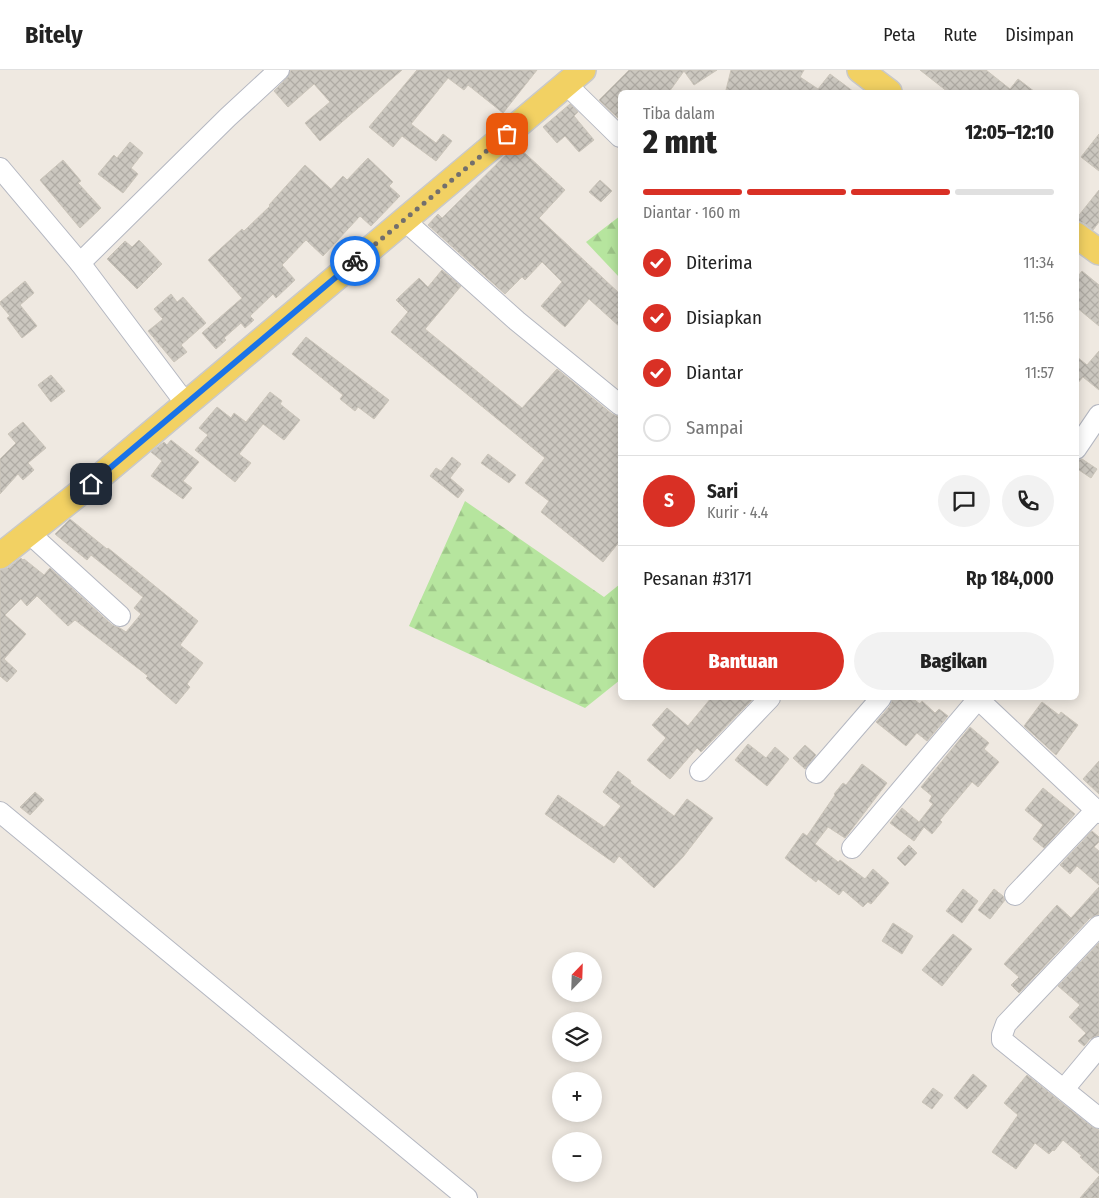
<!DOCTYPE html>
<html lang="id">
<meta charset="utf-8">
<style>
body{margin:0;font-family:"Fira Sans Condensed",sans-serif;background:#f2f2f2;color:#222;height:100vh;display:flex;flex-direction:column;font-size:19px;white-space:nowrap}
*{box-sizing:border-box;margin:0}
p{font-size:16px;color:#767676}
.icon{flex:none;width:28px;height:28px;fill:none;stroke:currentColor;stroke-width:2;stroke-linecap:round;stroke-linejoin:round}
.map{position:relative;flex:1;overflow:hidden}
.side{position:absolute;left:618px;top:20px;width:461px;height:610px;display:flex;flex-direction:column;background:#fff;border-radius:8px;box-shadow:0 2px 12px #0003}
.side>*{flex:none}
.needle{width:32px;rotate:23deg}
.fabs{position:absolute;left:552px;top:882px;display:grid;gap:10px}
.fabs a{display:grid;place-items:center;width:50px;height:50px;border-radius:50%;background:#fff;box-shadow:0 2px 12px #0003;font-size:25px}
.pin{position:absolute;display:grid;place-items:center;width:42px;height:42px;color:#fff;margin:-21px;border-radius:10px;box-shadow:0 2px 8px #0006}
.courier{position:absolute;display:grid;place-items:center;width:50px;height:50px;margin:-25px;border:4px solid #1a73e8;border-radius:50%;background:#fff;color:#222;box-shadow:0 1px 6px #0007}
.head em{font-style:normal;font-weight:800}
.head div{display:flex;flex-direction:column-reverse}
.head{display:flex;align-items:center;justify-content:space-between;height:85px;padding:0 25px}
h1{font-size:32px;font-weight:800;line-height:38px}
.bar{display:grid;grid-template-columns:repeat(4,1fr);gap:8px 5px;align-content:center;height:60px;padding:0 25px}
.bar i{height:6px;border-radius:4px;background:#e0e0e0}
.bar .active{background:#d93025}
.bar p{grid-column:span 4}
.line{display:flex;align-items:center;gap:12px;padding:0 25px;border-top:1px solid #e0e0e0}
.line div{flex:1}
.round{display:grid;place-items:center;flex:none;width:52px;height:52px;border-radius:26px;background:#f2f2f2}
ol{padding:0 25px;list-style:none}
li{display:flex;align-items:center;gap:15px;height:55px}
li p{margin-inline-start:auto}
li .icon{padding:5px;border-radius:50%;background:#d93025;color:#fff;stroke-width:4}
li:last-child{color:#767676}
li i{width:28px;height:28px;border:2px solid #e0e0e0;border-radius:50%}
.primary-button{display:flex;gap:10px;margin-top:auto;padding:10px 25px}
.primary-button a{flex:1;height:58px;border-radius:30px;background:#d93025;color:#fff;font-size:20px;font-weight:800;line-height:58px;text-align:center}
.primary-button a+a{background:#f2f2f2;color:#222}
header{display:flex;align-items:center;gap:30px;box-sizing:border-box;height:70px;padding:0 25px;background:#fff;border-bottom:1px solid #e0e0e0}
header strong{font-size:24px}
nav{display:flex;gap:28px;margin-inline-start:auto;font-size:18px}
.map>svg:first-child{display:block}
</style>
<header>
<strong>Bitely</strong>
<nav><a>Peta</a><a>Rute</a><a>Disimpan</a></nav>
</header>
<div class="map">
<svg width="1099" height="1128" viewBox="0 0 1099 1128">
<defs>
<pattern id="forest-firs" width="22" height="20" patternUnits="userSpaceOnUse" patternTransform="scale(1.25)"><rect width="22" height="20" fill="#b6e59e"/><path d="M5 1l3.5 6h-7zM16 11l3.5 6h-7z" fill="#9dc588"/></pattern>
<pattern id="building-cross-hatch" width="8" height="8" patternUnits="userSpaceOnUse" patternTransform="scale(1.25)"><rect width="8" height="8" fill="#cbc7bf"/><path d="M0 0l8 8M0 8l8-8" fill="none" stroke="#afaba4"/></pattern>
</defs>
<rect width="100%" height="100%" fill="#efe9e1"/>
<g fill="url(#forest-firs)">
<polygon points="620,146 620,208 586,172"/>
<polygon points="465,431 604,527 620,514 620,610 585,638 409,556"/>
</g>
<g fill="url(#building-cross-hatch)" stroke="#cbc5ba">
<polygon points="291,0 402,0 320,71 305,53 330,32 314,14 288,37 274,21 287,8"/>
<polygon points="417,0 537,0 503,43 468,15 464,20 448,8 411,54 436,73 443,64 452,71 436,91 402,66 393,77 369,57"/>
<polygon points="629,0 717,0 694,15 684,1 669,22 620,22 620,50 599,30"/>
<polygon points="731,0 804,0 800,7 818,19 830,4 854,22 739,22 726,20"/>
<polygon points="920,0 986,0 1010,19 1018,9 1035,22 948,22"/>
<polygon points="570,34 578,42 574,46 594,70 579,82 565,66 557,73 543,57"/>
<polygon points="1099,64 1099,101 1081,87"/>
<polygon points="130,72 143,83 131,98 138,104 123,123 98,104 114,85 117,88"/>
<polygon points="516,75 565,120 539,148 620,224 620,257 589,229 565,257 541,236 562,212 542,192 525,210 522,207 505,224 428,155 438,144 442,148"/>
<polygon points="368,88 393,112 389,116 400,126 371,156 360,146 323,186 306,170 282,195 295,210 276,228 273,224 250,246 254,250 245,258 241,253 224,268 226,270 216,279 202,263 242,228 208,190 242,159 244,161 270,136 269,135 305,95 331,119 343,106 347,110"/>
<polygon points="63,90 81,111 78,113 101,138 80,158 40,110"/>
<polygon points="600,110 612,121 601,132 589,122"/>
<polygon points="1099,120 1099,152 1093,160 1084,153 1076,151 1076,149"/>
<polygon points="139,170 162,194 137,219 107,189 125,171 132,177"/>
<polygon points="442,200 461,216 425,259 522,338 557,299 612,344 620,347 620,471 603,492 541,442 549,431 525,413 545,388 391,262 408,242 396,230 419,208 428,217"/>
<polygon points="1082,201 1099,215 1099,256 1076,237 1076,209"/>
<polygon points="25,211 34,223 20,235 37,256 22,268 7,248 10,246 0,234 0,232"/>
<polygon points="171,224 177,232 183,227 206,253 181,275 187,282 174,292 148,261 163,249 154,239"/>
<polygon points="306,267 389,330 374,349 358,337 355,341 340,329 343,325 292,284"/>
<polygon points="1099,281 1099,320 1083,307 1076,315 1076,286 1087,295"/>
<polygon points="51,305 65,321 51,332 38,315"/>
<polygon points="270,322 282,331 280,334 300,350 284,370 263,354 239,384 251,393 235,412 195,380 208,365 199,358 217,337 231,348 234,343 246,352"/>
<polygon points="23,352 46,378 28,393 34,400 23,410 18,404 0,424 0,389 16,373 8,364"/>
<polygon points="171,370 199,392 183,411 192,418 183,429 151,406 162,391 151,382 164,372 167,375"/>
<polygon points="488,384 516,405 509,413 481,393"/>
<polygon points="452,387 461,394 450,408 464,420 458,428 430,406 436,398 441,401"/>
<polygon points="1082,389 1097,399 1091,408 1076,398 1076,391"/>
<polygon points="70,449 107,479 108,478 198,551 180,575 203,593 187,614 190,617 176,634 146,608 148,606 75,550 68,556 37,526 27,536 21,529 5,545 26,564 4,589 17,601 7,612 0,606 0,500 8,498 21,488 23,490 24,489 44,505 50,498 112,555 120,558 126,562 141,544 134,538 143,527 91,485 87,490 55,464"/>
<polygon points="711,628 754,628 701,682 697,678 670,709 647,690 666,668 652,655 667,638 688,656"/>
<polygon points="893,628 912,628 920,634 922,631 935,643 939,639 948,646 927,671 917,663 906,676 876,652 890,636"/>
<polygon points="1042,632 1059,645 1061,642 1078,655 1056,685 1024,656"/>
<polygon points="970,657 989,673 984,679 999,692 978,717 972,712 940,750 942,752 932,764 924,757 914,771 890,753 902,738 919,752 933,734 929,731 932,726 921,717"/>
<polygon points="748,674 766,688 775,677 789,689 767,716 735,690"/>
<polygon points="805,675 816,685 805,699 793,688"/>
<polygon points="1099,691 1099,724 1083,709"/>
<polygon points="862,694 887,713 845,768 828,757 815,774 838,792 840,790 865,809 873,799 889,813 871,834 868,832 863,837 843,820 839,825 818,809 816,812 785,788 803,763 807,766 835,725 834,724 843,713 846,715"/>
<polygon points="618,701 631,711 630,713 674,746 687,729 713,748 683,787 654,818 619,786 614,793 545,744 558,725 604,757 621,736 603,722"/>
<polygon points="1043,718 1075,744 1044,778 1033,769 1043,755 1025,740"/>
<polygon points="35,722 44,730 30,745 20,737"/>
<polygon points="1092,761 1099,767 1099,772 1094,777 1099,781 1099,815 1077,796 1070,804 1060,795"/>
<polygon points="909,775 917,783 905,796 897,788"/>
<polygon points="1099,817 1099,844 1090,848 1019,923 1011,915 1019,907 1004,894 1057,835 1071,848"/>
<polygon points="963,819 978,831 962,853 946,841"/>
<polygon points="994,819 1003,826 1005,830 990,849 978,840"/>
<polygon points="893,853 913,866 902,884 882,871"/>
<polygon points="953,864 972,879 942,916 922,900"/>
<polygon points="1099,873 1099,965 1090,969 1084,976 1078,971 1086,963 1069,947 1080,935 1058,916"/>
<polygon points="973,1004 987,1016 967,1039 954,1028"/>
<polygon points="1027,1005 1092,1057 1099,1060 1099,1104 1080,1087 1082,1086 1063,1070 1054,1081 1053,1080 1049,1084 1035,1073 1016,1099 992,1082 1018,1045 1004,1033"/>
<polygon points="933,1018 943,1025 932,1039 922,1032"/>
<polygon points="1099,1106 1099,1128 1080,1128"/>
</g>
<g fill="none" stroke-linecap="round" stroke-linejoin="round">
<g stroke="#b4b7c1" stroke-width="22">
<g id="minor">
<polyline points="566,14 620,67"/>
<polyline points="0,98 80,193 186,334"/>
<polyline points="404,150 517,251 620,335"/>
<polyline points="80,193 228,47 279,0"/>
<polyline points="1076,379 1099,345"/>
<polyline points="29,463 120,546"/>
<polyline points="977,628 1099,743"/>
<polyline points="700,701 770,628"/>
<polyline points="816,703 881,628"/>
<polyline points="0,742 467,1128"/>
<polyline points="852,778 978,629"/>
<polyline points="1015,825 1096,740"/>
<polyline points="1099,856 1006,954 1002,965 1002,970 1099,1048"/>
<polyline points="1064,1019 1099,977"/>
</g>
</g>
<g stroke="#c9c9c9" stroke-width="28">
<g id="major">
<polyline points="860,0 889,22"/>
<polyline points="1076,165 1099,182"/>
<polyline points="0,486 91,414 583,0"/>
</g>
</g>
<use href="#minor" stroke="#fff" stroke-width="20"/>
<use href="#major" stroke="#f2d163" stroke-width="25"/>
</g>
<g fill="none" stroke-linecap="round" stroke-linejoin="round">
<polyline stroke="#726f6d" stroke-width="5" stroke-dasharray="0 9" points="355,191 507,64"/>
<polyline stroke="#1a73e8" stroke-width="6" points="91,414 355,191"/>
</g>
</svg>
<div class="fabs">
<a><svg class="needle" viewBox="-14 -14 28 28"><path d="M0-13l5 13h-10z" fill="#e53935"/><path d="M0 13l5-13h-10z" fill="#767676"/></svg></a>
<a><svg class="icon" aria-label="layers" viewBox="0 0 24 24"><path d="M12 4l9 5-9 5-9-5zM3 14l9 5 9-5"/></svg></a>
<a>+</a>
<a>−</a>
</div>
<div class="pin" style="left:507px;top:64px;background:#ea580c"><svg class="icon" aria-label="bag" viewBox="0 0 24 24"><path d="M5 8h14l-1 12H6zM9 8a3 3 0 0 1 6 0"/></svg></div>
<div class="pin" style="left:91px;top:414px;background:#1f2937"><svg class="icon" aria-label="home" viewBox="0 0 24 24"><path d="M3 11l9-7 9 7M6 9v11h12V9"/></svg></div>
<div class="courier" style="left:355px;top:191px"><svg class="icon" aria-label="bike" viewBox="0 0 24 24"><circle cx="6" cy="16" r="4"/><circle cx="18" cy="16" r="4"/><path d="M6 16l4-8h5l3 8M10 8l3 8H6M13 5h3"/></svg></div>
<section class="side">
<div class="head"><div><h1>2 mnt</h1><p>Tiba dalam</p></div><em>12:05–12:10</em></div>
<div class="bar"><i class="active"></i><i class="active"></i><i class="active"></i><i></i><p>Diantar · 160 m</p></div>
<ol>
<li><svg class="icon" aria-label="check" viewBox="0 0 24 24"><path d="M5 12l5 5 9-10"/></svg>Diterima<p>11:34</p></li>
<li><svg class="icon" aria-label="check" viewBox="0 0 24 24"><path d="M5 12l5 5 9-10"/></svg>Disiapkan<p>11:56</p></li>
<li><svg class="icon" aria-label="check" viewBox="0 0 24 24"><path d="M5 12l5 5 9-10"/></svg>Diantar<p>11:57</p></li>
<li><i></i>Sampai</li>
</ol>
<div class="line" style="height:90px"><b class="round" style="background:#d93025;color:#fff">S</b><div><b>Sari</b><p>Kurir · 4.4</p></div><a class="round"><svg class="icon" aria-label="chat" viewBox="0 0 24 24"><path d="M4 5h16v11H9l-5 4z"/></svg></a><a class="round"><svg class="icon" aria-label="phone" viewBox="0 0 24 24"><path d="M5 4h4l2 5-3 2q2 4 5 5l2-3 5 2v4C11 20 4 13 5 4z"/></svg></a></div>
<div class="line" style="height:65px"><div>Pesanan #3171</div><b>Rp 184,000</b></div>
<div class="primary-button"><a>Bantuan</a><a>Bagikan</a></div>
</section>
</div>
